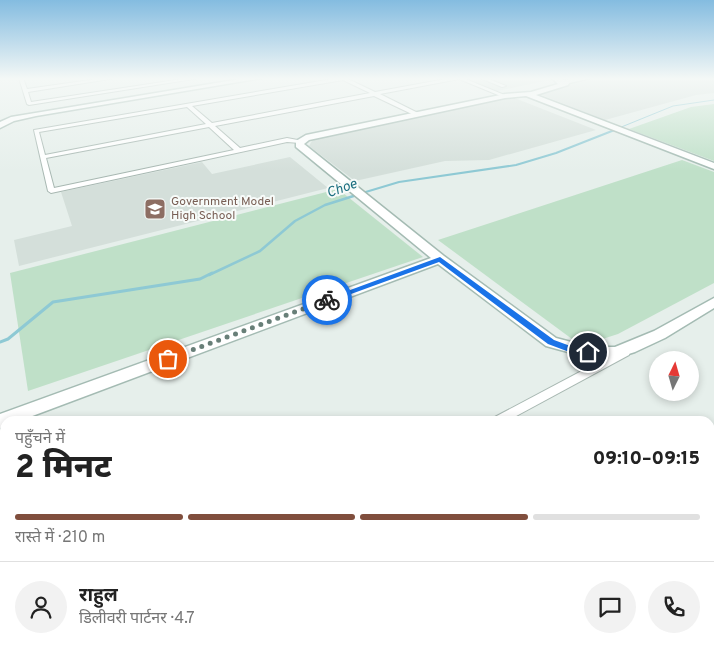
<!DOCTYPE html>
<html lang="hi">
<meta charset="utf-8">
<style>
body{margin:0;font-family:Overpass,"Noto Sans Devanagari",sans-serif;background:#f2f2f2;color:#222;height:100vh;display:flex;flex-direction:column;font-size:19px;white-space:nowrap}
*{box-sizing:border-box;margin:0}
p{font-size:16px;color:#767676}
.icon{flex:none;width:28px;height:28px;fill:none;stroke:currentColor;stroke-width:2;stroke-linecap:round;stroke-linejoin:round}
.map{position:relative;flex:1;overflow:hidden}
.side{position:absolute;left:0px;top:416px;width:715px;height:246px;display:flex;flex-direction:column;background:#fff;border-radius:15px 15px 0 0;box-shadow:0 2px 8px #0003}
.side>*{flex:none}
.needle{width:32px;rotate:5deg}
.buttons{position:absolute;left:649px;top:351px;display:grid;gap:10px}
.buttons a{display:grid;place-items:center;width:50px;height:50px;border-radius:50%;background:#fff;box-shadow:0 2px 8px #0003;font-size:25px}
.pin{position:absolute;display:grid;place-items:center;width:42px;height:42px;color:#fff;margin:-21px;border:2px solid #fff;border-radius:50%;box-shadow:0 1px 5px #0007}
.courier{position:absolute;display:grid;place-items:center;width:50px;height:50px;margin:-25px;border:4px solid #1a73e8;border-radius:50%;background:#fff;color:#222;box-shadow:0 1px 6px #0007}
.head em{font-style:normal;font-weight:800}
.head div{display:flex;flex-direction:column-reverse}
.head{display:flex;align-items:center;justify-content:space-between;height:85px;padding:0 15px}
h1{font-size:32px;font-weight:800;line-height:38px}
.bar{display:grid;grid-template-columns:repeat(4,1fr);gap:8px 5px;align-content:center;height:60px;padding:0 15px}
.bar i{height:6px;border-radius:4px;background:#e0e0e0}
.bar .on{background:#804e3d}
.bar p{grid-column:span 4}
.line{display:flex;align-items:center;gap:12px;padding:0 15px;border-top:1px solid #e0e0e0}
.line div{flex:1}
.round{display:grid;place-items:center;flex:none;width:52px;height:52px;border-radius:26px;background:#f2f2f2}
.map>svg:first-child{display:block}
</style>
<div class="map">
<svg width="714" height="662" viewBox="0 0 714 662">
<rect width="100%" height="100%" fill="#e6efeb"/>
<g fill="#d4dfda">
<polygon points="465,78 544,78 550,80 497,91"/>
<polygon points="601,78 714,78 714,93 696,95 605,120 534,92"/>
<polygon points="512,97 596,130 489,160 445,161 355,181 309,146 313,139"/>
<polygon points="290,157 328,188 19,266 14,240 72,226 61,192 202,162 212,174"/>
</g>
<g fill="#bfe0c8">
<polygon points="714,104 714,161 629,129 691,107"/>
<polygon points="682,160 714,172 714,283 618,334 590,343 572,339 438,240"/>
<polygon points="338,189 423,257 28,391 10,273"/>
</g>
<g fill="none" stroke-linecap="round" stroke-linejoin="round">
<polyline stroke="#8ec9d4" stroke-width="1" points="614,130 673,106 714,100"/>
<polyline stroke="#8ec9d4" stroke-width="2" points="359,194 399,182 516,165 556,153 617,129"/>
<polyline stroke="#8ec9d4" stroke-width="2.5" points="209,275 260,251 295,221 325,205 363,193"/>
<polyline stroke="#8ec9d4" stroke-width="3" points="0,342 8,339 53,302 200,279 212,273"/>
<g stroke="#a8b8b2" stroke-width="2">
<g id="street">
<polygon points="19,78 23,78 27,89 104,78 116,78 28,92 31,102 189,78 200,78 29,105 27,104"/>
<path d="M338,78H349L348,79L375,92L451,78H463L507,96L503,97L459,79L380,94L418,113L419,114L416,116L374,96L215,126L240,148L287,138L303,141L300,143L287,142L51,193L48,191L34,130ZM343,80L370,93L212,123L192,106ZM187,107L206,124L45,155L39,132ZM209,127L234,150L54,188L46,158Z"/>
<polygon points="480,78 486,78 506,86 502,87"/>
<polygon points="625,348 629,349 630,352 629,355 507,421 491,421 493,418"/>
<polygon points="714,500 714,515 710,516 710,501"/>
<polygon points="710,637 714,638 714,658 710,656"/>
<polygon points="179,658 196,658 198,662 180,662"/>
<polygon points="517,658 538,658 536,662 515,662"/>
</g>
</g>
<g stroke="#a4bbb3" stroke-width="3">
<g id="secondary">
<polygon points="246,78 262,78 36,116 14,121 0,128 0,122 11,117"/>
<polygon points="552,78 564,80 591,78 569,83 568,85 536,95 714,163 714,169 526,96 505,98 309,140 304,144 444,256 556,338 590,347 615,347 654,331 714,298 714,308 665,338 635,352 616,358 590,358 546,346 438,264 19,421 5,421 5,426 0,428 0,414 431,258 296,147 296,141 306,135 505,94 531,92 558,84"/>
</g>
</g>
<use href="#street" fill="#fff" fill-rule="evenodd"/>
<use href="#secondary" fill="#fff" fill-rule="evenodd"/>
</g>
<linearGradient id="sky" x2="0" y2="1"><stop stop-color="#84bce0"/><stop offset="0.46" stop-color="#f4f8f6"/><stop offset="1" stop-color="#f4f8f6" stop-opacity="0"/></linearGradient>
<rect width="714" height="171" fill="url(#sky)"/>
<polygon fill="#1a73e8" points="440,257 554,340 573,347 591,350 591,354 572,353 548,344 439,262 329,302 323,300"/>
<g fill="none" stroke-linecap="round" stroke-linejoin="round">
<polyline stroke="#687f78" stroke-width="5" stroke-dasharray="0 9" points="168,359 327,300"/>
</g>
<defs>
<g id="school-square" transform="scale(1.125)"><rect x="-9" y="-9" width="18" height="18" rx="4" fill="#8d6e63" stroke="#f7fbf9"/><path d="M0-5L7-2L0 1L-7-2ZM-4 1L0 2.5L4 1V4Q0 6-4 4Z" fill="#fff"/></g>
</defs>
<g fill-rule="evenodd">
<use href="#school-square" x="155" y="209"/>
</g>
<g text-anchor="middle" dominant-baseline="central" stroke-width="4" stroke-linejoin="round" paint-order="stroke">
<g font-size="12" fill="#785e54" stroke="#f7fbf9" text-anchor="start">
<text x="171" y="202">Government Model<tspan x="171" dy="14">High School</tspan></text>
</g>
<g font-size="14" font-style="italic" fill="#1c6f80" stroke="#f7fbf9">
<text transform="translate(342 189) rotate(-20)">Choe</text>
</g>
</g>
</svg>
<div class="buttons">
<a><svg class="needle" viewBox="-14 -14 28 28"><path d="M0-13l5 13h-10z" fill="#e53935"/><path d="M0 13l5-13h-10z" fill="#767676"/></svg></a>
</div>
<div class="pin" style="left:168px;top:359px;background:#ea580c"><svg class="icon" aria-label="bag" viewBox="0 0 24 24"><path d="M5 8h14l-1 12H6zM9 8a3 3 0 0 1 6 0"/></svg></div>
<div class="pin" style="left:588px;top:352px;background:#1f2937"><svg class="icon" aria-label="home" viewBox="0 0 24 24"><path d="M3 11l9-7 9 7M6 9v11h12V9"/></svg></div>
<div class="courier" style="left:327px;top:300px"><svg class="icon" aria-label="bike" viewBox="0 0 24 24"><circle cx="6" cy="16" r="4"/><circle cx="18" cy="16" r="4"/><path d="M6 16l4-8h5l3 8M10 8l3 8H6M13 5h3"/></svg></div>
<section class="side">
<div class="head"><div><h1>2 मिनट</h1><p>पहुँचने में</p></div><em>09:10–09:15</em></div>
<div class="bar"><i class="on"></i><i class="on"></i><i class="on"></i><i></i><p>रास्ते में · 210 m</p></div>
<div class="line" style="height:90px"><a class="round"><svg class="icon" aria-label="person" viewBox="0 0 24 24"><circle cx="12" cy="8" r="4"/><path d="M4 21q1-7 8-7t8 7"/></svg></a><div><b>राहुल</b><p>डिलीवरी पार्टनर · 4.7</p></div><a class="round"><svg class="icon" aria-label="chat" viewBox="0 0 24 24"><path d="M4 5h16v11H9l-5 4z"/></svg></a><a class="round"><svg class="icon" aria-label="phone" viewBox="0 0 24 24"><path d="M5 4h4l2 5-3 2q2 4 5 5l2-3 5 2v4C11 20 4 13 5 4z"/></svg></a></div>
</section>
</div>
